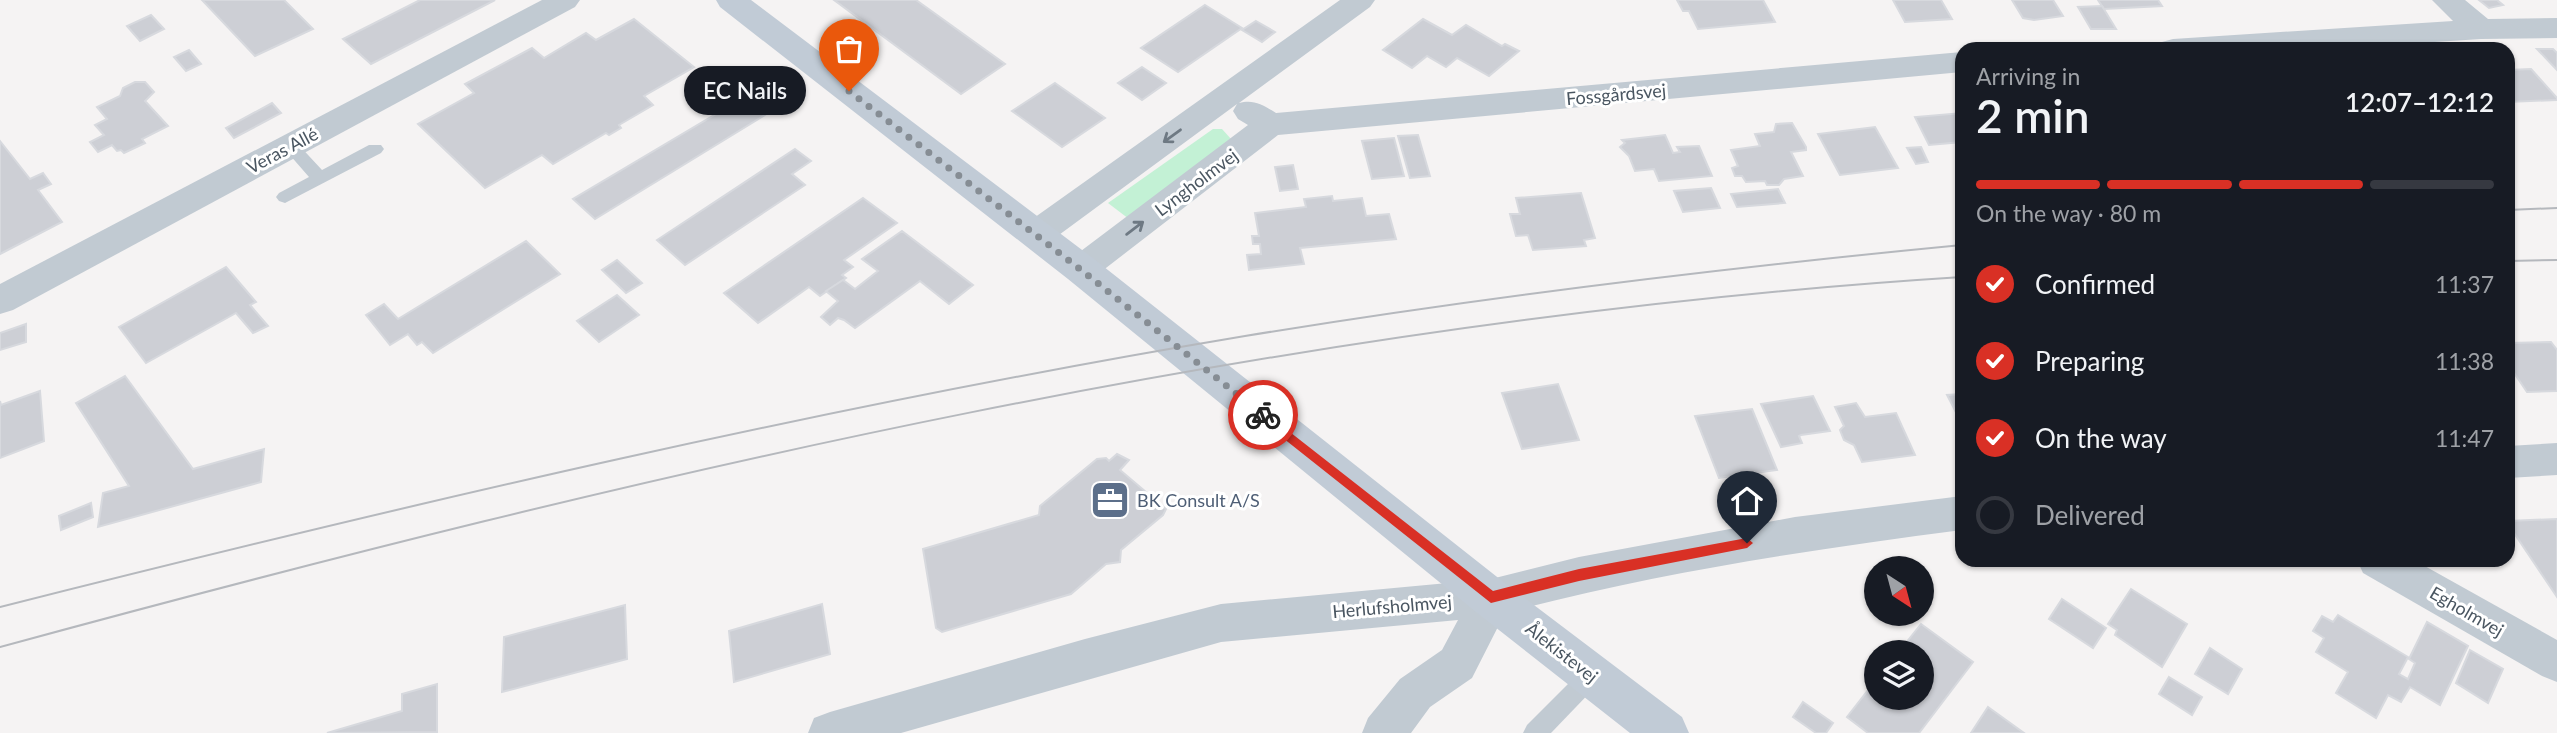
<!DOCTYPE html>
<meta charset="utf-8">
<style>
body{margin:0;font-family:Lato,sans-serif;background:#20242c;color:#f1f3f6;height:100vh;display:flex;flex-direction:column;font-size:26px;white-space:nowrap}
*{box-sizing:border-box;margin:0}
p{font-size:23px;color:#9ea1a6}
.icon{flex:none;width:38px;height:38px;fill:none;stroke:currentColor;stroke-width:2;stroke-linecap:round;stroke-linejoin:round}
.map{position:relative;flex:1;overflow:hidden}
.panel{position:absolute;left:1955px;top:42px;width:560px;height:525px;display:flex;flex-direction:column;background:#171b24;border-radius:21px;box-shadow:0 2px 5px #0004}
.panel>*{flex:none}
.needle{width:46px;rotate:144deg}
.buttons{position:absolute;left:1864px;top:556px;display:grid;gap:14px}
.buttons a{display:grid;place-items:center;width:70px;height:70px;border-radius:50%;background:#171b24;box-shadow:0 2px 5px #0004;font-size:35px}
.pin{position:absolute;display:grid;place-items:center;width:60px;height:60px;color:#fff;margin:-72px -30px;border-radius:50% 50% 50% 0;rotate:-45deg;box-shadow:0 0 7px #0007}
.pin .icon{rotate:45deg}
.courier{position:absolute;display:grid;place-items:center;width:70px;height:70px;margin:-35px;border:5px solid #d93025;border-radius:50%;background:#fff;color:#222;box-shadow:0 2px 9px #0007}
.bubble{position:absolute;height:49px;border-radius:24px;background:#171b24;box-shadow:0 2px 5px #0004;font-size:23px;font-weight:600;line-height:49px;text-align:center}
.summary em{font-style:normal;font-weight:600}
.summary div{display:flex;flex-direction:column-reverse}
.summary{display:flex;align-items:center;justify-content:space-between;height:119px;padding:0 21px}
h1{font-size:46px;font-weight:600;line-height:52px}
.bar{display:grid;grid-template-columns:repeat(4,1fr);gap:10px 7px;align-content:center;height:84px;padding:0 21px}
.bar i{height:9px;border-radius:5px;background:#363941}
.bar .on{background:#d93025}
.bar p{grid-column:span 4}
ol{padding:0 21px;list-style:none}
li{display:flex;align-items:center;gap:21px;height:77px}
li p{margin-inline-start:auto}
li .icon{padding:7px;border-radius:50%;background:#d93025;color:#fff;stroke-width:4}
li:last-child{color:#9ea1a6}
li i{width:38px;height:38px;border:4px solid #363941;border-radius:50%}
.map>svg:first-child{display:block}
</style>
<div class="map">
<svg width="2557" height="733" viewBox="0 0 2557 733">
<rect width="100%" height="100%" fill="#f5f3f3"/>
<polygon fill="#c3f1d5" points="1213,129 1222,129 1231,139 1129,219 1108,203"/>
<g fill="#cdcfd5" stroke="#d7d9de" stroke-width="2">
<polygon points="202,0 284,0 313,29 255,56"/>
<polygon points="420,0 495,0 371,64 343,39"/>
<polygon points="834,0 916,0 1005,64 961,94"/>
<polygon points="1677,0 1763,0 1775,22 1698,29 1689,11 1683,11"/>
<polygon points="1893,0 1941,0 1952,19 1905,22"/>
<polygon points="2012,0 2053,0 2063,16 2034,20 2023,18"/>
<polygon points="2098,0 2158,0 2162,6 2104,9"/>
<polygon points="2479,0 2497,0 2503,5 2489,8"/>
<polygon points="1205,5 1242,28 1178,72 1141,48"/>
<polygon points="2102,6 2116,29 2091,29 2078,7"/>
<polygon points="151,15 164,29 140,41 127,26"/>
<polygon points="634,19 694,67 644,96 653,105 619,125 621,128 609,135 606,133 553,164 542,155 485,188 418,124 474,93 465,84 532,48 544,58 586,33 596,40"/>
<polygon points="1423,19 1452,35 1466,25 1502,46 1505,44 1519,51 1489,76 1457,58 1446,67 1427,56 1412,68 1383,50"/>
<polygon points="1256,21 1275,32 1262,42 1242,30"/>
<polygon points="2537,49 2553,49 2557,53 2557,70"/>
<polygon points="189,50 201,64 186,71 174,57"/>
<polygon points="1142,67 1166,83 1142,100 1118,83"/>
<polygon points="2531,69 2557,98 2557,100 2508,102 2508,70"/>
<polygon points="135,82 145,82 154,92 145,101 168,126 142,139 145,143 124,153 121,150 117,151 112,145 98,152 90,142 104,135 95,125 107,119 97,107 120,96 123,88"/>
<polygon points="1055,83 1105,118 1062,147 1012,111"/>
<polygon points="743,98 765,115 595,219 573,199"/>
<polygon points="272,103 281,113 234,138 226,128"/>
<polygon points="1962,113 1962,142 1929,145 1915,117"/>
<polygon points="1792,123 1806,147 1806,150 1791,152 1803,176 1784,179 1779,185 1767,185 1765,181 1746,182 1742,176 1735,176 1732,168 1738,166 1731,150 1760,146 1755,134 1774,132 1776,124"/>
<polygon points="1875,127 1898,168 1840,175 1818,134"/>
<polygon points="1418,135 1430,176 1410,178 1398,136"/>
<polygon points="1665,135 1673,153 1680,152 1677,147 1699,146 1712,176 1659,181 1654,169 1635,171 1629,156 1620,147 1625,143 1622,140"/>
<polygon points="1394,138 1404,176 1372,179 1362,141"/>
<polygon points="0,141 30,179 43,173 51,184 38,190 62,222 0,254"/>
<polygon points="1921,147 1928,162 1916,164 1907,148"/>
<polygon points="795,149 811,161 792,174 805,185 685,265 657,240"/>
<polygon points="1293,165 1298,189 1280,191 1275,167"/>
<polygon points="1711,188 1720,208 1683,212 1674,191"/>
<polygon points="1778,189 1785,203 1737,207 1731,194"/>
<polygon points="1581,193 1595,238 1584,240 1586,246 1533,250 1528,235 1516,236 1510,214 1520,214 1516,198"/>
<polygon points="1332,196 1333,201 1362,198 1366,216 1389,214 1396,239 1300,248 1304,264 1249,270 1247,255 1261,254 1260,244 1253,244 1252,236 1259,236 1255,213 1306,207 1304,199"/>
<polygon points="863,198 897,223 844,260 853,267 842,275 846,278 820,296 809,287 758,323 724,293"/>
<polygon points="902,231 973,285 949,304 920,281 855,328 844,320 838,318 830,325 821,317 838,301 826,291 843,280 855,289 878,271 862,259"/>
<polygon points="526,241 560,274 433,353 422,342 417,345 408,334 390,345 366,315 384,304 398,319"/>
<polygon points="617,260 642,283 626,293 602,270"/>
<polygon points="226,267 256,302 250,305 268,326 253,333 236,313 146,363 119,327"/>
<polygon points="617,295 639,315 599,342 577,321"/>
<polygon points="26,324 26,342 0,350 0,333"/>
<polygon points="2551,342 2557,350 2557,391 2527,392 2508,364 2508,343"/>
<polygon points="125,376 193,469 264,449 261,482 98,527 103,493 129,486 76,403"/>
<polygon points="1558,384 1579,440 1522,449 1502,393"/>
<polygon points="40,391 44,441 0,458 0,401 1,405"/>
<polygon points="1962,394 1962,424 1947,395"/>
<polygon points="1813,396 1830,431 1801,435 1799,436 1802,443 1781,447 1761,404"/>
<polygon points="1856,403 1865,417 1896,413 1915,455 1862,462 1854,445 1844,440 1840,430 1844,426 1835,407"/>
<polygon points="1752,409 1777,470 1719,478 1695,416"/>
<polygon points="1117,454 1129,460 1120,470 1166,509 1163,515 1121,550 1120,562 1106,564 1071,594 942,632 936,628 923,549 1039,515 1040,506 1097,459 1106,458 1109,461"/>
<polygon points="91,503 93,517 61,530 59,516"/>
<polygon points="2557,519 2557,597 2508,524 2508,521"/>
<polygon points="2131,589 2187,624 2162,667 2115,635 2117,630 2108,624"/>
<polygon points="2062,599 2106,628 2093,648 2049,619"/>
<polygon points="822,604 830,654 734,682 729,631"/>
<polygon points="625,605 627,659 502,692 504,637"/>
<polygon points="2338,615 2408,657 2399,674 2408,679 2415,663 2409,659 2427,622 2468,646 2440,705 2410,687 2401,702 2388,695 2376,718 2336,693 2348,672 2316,652 2324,638 2313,631 2322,616 2333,622"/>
<polygon points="1921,624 1973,662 1919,733 1868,733 1847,717 1876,680 1876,698 1922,698 1922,653 1898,653"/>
<polygon points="2210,648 2242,669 2228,694 2195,674"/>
<polygon points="2470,650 2503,669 2488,703 2456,683"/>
<polygon points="2169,677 2202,697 2192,715 2159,694"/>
<polygon points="437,684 437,732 327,733 402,711 402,694"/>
<polygon points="1803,702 1833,723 1826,733 1816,733 1793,717"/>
<polygon points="1988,707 2024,733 1971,733"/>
</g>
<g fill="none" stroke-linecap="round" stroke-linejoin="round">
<g fill="#c1cad2" fill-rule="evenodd">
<polygon points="290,140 296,142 322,170 369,145 381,145 384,149 381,153 285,203 279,201 276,197 279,193 309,177 282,146"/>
<polygon points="1592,665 1600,668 1603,675 1600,682 1551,733 1523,733 1527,725 1584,668"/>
</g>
<g fill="#c1cad2" fill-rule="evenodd">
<polygon points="542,0 580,0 575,7 13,310 0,314 0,284"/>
<path d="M1340,0H1375L1370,7L1239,103C1254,99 1263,105 1276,113L1962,52V72L1278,135L1093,278L1081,282L1069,278L1064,269L1069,260L1248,125L1238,119L1233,111L1237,104L1048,243L1036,247L1024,243L1019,234L1024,225Z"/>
<polygon points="2432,0 2465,0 2488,19 2557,18 2557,38 2481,39 2327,49 2158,49 2162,42 2173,39 2453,21"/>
<polygon points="2557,443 2557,475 2508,478 2508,446"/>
<path d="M1962,496V530C1808,550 1655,573 1505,613L1472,678L1430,707L1411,733H1362L1368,718L1400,679L1442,650L1458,620L1221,642L901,733H808L814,718L830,712L1085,639L1221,604L1491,579L1579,557L1795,517Z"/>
<polygon points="2357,560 2414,560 2557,640 2557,682 2542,676 2363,573"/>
</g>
<polygon fill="#c1cbd6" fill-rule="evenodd" points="716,0 751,0 1094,259 1506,584 1682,717 1689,733 1630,733 1476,612 1068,279 720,7"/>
<g stroke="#b5b8bd" stroke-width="2">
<polyline points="2508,210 2557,208"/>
<polyline points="2508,261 2557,260"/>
<path d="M0,607C412,503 826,406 1245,336C1483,297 1722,268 1962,245"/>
<path d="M0,647C643,472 1295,319 1962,277"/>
</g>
</g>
<defs><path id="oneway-shaft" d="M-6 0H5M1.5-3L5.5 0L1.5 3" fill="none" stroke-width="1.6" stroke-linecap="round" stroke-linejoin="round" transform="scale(1.75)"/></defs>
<g stroke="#6e7983">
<use href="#oneway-shaft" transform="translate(1172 136) rotate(144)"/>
<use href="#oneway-shaft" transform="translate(1135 228) rotate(-37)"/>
</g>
<polygon fill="#d93025" points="1263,411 1493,591 1579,569 1747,538 1753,543 1747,548 1579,581 1491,603 1259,419 1257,415"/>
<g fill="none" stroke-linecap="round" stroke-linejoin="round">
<polyline stroke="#868d94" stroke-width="7" stroke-dasharray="0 12.6" points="849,91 1080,269 1263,415"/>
</g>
<defs>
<g id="office-square" transform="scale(2.0125)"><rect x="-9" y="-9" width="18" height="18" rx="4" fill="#5c6f8a" stroke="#fff"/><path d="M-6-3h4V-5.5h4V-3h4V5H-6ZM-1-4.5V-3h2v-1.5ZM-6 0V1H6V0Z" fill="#fff"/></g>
</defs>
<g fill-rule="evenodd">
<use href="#office-square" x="1110" y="500"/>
</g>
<g text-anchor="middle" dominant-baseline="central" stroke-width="6" stroke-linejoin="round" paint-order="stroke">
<g font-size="18" fill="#4a5661" stroke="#fff">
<text transform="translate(1616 94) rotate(-5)">Fossgårdsvej</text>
<text transform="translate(282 150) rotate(-28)">Veras Allé</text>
<text transform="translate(1196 182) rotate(-37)">Lyngholmvej</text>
<text transform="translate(1392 606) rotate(-5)">Herlufsholmvej</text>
<text transform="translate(2467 611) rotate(30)">Egholmvej</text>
<text transform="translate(1562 652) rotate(38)">Ålekistevej</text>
</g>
<g font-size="18" fill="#4e5e75" stroke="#fff" text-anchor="start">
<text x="1137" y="500">BK Consult A/S</text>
</g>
</g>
</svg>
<div class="buttons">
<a><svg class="needle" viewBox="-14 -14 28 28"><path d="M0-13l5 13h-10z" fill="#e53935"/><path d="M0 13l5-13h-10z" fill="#9ea1a6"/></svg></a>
<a><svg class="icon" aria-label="layers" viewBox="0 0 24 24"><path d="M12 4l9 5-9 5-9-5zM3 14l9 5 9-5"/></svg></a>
</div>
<div class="pin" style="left:849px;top:91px;background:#ea580c"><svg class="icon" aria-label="bag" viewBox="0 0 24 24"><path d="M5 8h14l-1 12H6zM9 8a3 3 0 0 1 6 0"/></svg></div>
<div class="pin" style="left:1747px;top:543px;background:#1f2937"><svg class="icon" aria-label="home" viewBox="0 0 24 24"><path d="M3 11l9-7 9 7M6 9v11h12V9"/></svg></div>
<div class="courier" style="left:1263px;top:415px"><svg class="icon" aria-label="bike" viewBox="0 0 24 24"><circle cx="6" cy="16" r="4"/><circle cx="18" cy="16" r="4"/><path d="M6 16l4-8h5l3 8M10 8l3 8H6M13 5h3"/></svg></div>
<div class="bubble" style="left:684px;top:66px;width:122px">EC Nails</div>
<section class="panel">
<div class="summary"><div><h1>2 min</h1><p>Arriving in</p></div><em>12:07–12:12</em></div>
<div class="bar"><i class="on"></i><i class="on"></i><i class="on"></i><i></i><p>On the way · 80 m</p></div>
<ol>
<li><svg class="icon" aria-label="check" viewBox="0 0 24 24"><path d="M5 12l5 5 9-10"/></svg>Confirmed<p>11:37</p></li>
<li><svg class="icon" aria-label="check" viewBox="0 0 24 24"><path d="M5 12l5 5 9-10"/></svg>Preparing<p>11:38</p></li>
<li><svg class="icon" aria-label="check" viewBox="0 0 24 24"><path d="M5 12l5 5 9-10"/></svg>On the way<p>11:47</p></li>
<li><i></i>Delivered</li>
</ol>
</section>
</div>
